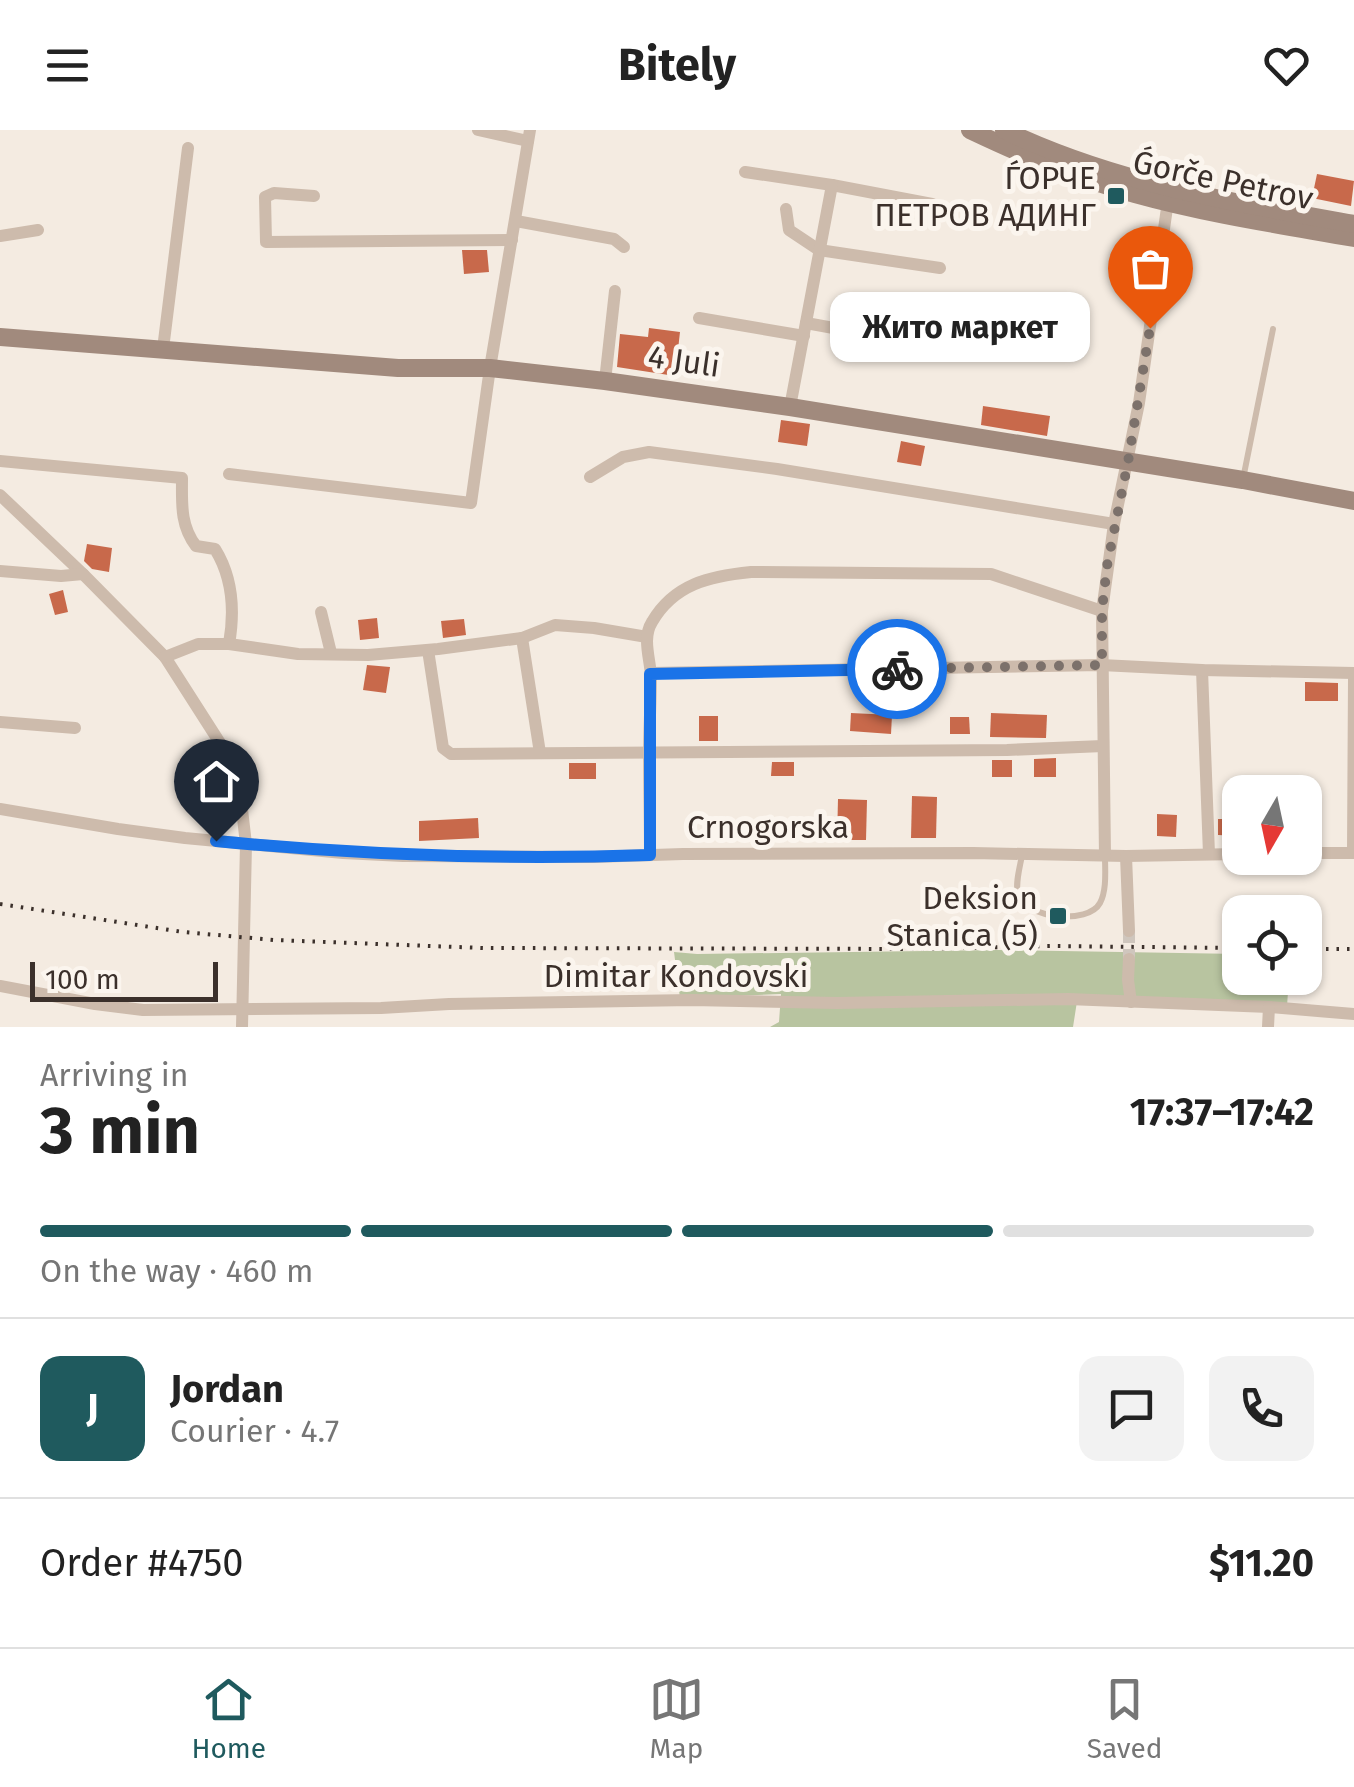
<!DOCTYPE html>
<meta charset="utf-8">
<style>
body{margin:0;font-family:"Fira Sans",sans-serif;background:#f2f2f2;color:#222;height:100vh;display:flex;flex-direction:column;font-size:38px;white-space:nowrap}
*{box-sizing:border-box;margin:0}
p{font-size:32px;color:#767676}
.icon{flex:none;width:55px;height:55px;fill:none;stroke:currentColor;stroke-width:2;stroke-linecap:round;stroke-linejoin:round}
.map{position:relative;height:897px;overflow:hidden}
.panel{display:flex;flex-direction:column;background:#fff;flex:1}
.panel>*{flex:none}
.needle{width:65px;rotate:189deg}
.buttons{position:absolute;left:1222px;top:645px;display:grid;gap:20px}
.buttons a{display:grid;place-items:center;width:100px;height:100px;border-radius:20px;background:#fff;box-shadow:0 2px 8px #0004;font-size:50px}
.scale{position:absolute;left:30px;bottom:25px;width:188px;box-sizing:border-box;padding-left:10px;border:5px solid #3b302b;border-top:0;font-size:28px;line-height:35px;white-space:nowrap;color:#3b302b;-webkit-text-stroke:8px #fbf5ee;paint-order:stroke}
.pin{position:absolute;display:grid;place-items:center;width:85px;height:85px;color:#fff;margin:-102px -42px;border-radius:50% 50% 50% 0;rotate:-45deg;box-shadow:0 0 10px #0007}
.pin .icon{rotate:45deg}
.courier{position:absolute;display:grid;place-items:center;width:100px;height:100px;margin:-50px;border:8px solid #1a73e8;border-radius:50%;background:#fff;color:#222;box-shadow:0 2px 12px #0007}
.bubble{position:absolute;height:70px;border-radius:20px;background:#fff;box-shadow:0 2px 8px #0004;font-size:32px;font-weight:700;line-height:70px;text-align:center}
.overview em{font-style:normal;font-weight:700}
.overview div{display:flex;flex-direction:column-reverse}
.overview{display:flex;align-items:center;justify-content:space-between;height:170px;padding:0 40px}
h1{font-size:65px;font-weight:700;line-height:75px}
.bar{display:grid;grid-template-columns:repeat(4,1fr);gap:15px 10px;align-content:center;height:120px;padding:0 40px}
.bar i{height:12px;border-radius:8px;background:#e0e0e0}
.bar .active{background:#1f5a5e}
.bar p{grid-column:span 4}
.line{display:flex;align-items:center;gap:25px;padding:0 40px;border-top:2px solid #e0e0e0}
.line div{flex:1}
.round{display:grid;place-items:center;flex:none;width:105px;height:105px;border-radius:20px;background:#f2f2f2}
header{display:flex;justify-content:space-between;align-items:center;height:130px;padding:0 40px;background:#fff;font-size:45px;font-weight:700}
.tabs{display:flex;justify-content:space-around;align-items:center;height:140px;border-top:2px solid #e0e0e0;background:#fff;font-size:28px;color:#767676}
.tabs a{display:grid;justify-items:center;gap:5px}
.tabs .active{color:#1f5a5e}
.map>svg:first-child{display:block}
</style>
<header><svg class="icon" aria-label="menu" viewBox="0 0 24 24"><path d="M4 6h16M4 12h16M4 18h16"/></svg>Bitely<svg class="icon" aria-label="heart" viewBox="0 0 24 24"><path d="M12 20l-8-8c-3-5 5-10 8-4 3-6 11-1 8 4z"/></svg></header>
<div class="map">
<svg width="1354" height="897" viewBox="0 0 1354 897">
<rect width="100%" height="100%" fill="#f4ebe1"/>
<polygon fill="#b8c4a0" points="998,820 1240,824 1240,848 1289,848 1287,876 1078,865 1073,897 770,897 779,892 781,864 680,868 674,822 697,824"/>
<g fill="#c8694b">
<polygon points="1317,44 1354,51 1351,76 1312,68"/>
<polygon points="462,120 487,120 489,142 464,144"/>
<polygon points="649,198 680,202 675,246 617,237 620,204 648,207"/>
<polygon points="983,276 1050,286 1047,306 981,295"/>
<polygon points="781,290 810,294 807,316 778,312"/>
<polygon points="901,311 925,316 921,336 897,332"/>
<polygon points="87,414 112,418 109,442 92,439 84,431"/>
<polygon points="63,460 68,482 55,485 49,464"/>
<polygon points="377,488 379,508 360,510 358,490"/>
<polygon points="464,489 466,505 443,508 441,491"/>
<polygon points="367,535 390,537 386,563 363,560"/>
<polygon points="1305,552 1338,553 1338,571 1305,571"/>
<polygon points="851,583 892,585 891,604 850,601"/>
<polygon points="991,583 1047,585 1046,608 990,607"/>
<rect x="699" y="586" width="19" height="25"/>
<polygon points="950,587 969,587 970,604 950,604"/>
<polygon points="203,619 209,633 186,643 180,629"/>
<polygon points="1056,628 1056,647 1034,647 1034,629"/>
<rect x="992" y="630" width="20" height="17"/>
<polygon points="772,632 794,632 794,646 771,646"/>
<rect x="569" y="633" width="27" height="16"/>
<polygon points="912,666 937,667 936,708 911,708"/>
<polygon points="838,669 867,670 866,710 837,710"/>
<polygon points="1157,684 1177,685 1176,707 1157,706"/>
<polygon points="478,688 479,708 419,711 419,691"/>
<polygon points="1218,689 1240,689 1240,706 1218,705"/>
</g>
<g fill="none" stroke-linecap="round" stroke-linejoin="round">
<polyline stroke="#cfc6bd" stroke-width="12" stroke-dasharray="12 6" stroke-linecap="butt" points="1129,801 1129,829"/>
<g stroke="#cdbbac" stroke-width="6">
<polyline points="1243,349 1273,199"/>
<path d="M1022,725C1020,737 1015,753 1018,764C1026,789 1088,795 1100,773C1107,760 1105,740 1105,726"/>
</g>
<g stroke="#cdbbac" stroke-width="12">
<polyline points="478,0 528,11"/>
<polyline points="745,42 832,55 932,74"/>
<polyline points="314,66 274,63 265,67 266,112 512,110"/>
<polyline points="786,79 789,100 819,120 940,138"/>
<polyline points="516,91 614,109 624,117"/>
<polyline points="0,106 38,100"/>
<polyline points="699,188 804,206"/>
<polyline points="806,193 949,219"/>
<polyline points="163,219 188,18"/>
<polyline points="605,251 615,161"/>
<polyline points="790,277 832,55"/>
<path d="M0,331L182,348C182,373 180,395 196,416L215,419C233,448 235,480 229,514"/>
<polyline points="229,344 471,373 490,238 530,0"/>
<polyline points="590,347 623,327 649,322 777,339 1114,394"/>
<polyline points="0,365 83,444 165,527 220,613 241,671 246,714 242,897"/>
<polyline points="0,441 61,446 83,444"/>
<polyline points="321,482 331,523"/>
<polyline points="522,508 540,623"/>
<polyline points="428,520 443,618 451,624 1007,620 1103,616"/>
<polyline points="165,527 198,514 229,514 298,524 368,525 438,519 522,508 555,495 594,498 647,507"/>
<polyline points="1202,540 1209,724"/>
<polyline points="651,543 1101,535 1202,540 1354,543"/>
<polyline points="0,592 75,598"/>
<polyline points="0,679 118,699 185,708 343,723 403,726 592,727 683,724 973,723 1126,726 1240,724"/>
<polyline points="1305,723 1354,723"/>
<polyline points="1353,723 1354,549"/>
<path d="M650,725C650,691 649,657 649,624C649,598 651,572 651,546C650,528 642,508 652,492C674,454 710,446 751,442L991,444L1102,481"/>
<polyline points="1105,726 1102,481 1114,394 1139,273 1169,64"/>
<polyline points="1126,726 1129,801"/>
<polyline points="1129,829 1128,850 1131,872"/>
<polyline points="0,856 95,874 143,880 381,878 449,874 692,870 837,873 1068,869 1269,877 1354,884"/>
<polyline points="1268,897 1269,877"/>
</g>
<g stroke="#a18a7d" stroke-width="18">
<path d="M970,0C1023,25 1078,49 1135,64C1207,84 1281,95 1354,108"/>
<path d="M1004,0C1114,53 1235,73 1354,94"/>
<polyline points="0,207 398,238 490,238 605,251 790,277 1243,350 1354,371"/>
</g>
<g stroke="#3b302b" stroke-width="4" stroke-dasharray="2.5 8" stroke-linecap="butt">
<polyline points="0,774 183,802 274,810 483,818 920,819 1051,816 1240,818"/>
<polyline points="1305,819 1354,819"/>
</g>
</g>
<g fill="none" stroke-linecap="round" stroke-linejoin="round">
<polyline stroke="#7c716b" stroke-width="10" stroke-dasharray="0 18" points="897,539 1102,535 1102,480 1107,436 1128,332 1150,198"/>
<path stroke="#1a73e8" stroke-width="12" d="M216,711C360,725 505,730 650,725V544L897,539"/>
</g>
<g fill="#1f5a5e" stroke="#fbf5ee" stroke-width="4">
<rect x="1106" y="56" width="20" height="20" rx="5"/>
<rect x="1048" y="776" width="20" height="20" rx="5"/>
</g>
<g text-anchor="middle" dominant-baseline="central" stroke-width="10" stroke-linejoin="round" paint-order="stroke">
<g font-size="32" fill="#3b302b" stroke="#fbf5ee" text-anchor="end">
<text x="1096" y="48">ЃОРЧЕ<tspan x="1096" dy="37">ПЕТРОВ АДИНГ</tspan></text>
<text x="1038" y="768">Deksion<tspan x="1038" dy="37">Stanica (5)</tspan></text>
</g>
<g font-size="32" fill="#3b302b" stroke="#fbf5ee">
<text transform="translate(1223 50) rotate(12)">Ǵorče Petrov</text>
<text transform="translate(684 231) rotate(8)">4 Juli</text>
<text x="768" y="697">Crnogorska</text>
<text x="676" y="846">Dimitar Kondovski</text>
</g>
</g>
</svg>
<div class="buttons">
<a><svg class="needle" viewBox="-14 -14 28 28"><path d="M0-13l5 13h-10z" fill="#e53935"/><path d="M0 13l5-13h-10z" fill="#767676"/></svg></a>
<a><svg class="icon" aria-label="locate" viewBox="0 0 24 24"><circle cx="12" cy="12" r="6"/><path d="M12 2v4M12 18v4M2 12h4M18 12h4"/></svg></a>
</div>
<div class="scale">100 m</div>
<div class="pin" style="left:1150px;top:198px;background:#ea580c"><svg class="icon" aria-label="bag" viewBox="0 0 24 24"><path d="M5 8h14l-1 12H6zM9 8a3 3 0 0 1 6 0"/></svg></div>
<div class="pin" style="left:216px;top:711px;background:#1f2937"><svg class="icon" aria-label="home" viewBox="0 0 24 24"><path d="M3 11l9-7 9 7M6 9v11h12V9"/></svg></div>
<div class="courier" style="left:897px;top:539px"><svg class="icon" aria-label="bike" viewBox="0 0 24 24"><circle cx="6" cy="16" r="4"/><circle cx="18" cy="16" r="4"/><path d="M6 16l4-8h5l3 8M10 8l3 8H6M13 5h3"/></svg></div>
<div class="bubble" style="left:830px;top:162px;width:260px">Жито маркет</div>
</div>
<section class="panel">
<div class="overview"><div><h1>3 min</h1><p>Arriving in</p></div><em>17:37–17:42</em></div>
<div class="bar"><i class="active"></i><i class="active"></i><i class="active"></i><i></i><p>On the way · 460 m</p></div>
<div class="line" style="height:180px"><b class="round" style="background:#1f5a5e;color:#fff">J</b><div><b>Jordan</b><p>Courier · 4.7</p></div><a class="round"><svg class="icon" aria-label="chat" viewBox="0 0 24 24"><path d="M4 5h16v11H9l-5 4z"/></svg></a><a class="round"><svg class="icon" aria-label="phone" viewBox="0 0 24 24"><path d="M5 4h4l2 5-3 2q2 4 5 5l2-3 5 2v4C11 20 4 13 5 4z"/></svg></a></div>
<div class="line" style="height:130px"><div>Order #4750</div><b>$11.20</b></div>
</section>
<nav class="tabs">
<a class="active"><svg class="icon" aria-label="home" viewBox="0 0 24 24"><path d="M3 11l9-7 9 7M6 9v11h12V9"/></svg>Home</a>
<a><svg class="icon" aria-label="map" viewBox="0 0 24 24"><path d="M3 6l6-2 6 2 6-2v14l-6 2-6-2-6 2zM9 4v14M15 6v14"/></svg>Map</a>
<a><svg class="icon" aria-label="saved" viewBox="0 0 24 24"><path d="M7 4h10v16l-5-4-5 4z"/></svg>Saved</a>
</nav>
